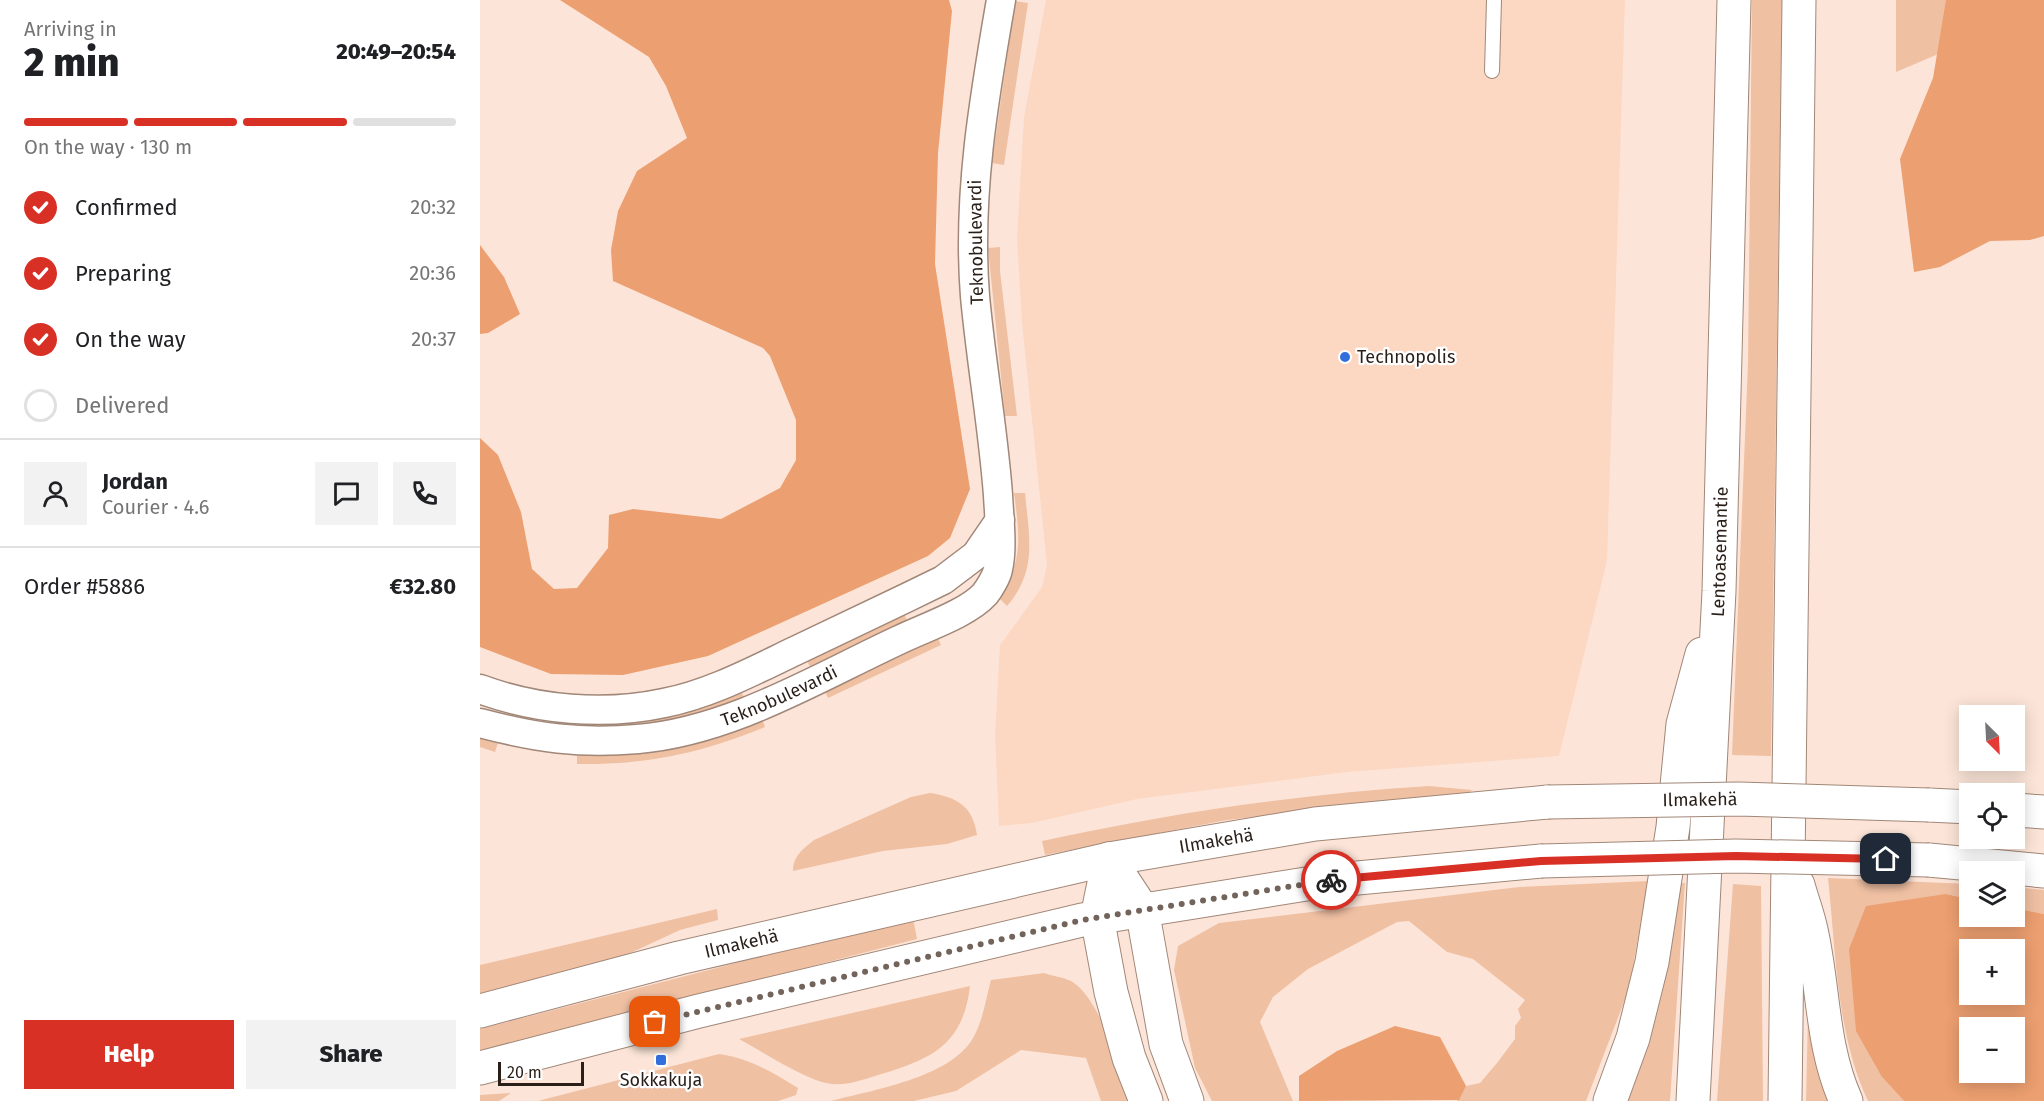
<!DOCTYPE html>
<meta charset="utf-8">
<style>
body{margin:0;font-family:"Fira Sans",sans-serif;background:#f2f2f2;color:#202124;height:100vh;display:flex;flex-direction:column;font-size:22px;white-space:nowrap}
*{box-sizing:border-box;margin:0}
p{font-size:20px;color:#757577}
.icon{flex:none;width:33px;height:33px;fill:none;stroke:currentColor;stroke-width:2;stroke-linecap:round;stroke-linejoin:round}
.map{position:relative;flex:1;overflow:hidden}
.side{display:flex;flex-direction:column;background:#fff;width:480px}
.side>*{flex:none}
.needle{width:39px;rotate:156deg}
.fabs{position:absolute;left:1479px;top:705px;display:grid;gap:12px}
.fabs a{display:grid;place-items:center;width:66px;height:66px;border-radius:0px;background:#fff;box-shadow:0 3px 15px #0003;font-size:30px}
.scale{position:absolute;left:18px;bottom:15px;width:86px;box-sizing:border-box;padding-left:6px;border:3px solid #291e18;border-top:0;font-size:16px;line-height:21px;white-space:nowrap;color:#291e18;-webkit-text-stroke:4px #fff;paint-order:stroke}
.pin{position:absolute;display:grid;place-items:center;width:51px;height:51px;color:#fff;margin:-26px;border-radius:12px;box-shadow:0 3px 9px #0006}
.courier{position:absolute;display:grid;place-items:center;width:60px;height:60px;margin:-30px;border:4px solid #d93025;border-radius:50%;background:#fff;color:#222;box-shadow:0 2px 8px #0007}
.summary em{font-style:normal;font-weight:800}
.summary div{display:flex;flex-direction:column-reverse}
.summary{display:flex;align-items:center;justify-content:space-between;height:102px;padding:0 24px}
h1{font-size:39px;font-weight:800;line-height:45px}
.bar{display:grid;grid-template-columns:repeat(4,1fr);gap:9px 6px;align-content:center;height:72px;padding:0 24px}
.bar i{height:8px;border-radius:4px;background:#e0e0e0}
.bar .on{background:#d93025}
.bar p{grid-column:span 4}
.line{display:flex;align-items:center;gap:15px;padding:0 24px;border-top:2px solid #e0e0e0}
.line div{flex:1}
.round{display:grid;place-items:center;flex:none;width:63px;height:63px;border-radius:0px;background:#f2f2f2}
ol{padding:0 24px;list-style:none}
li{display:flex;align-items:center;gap:18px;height:66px}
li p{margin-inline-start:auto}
li .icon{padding:6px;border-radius:50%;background:#d93025;color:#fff;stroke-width:4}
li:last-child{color:#757577}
li i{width:33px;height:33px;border:3px solid #e0e0e0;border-radius:50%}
.action{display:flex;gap:12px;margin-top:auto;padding:12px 24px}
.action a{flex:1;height:69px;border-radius:0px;background:#d93025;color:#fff;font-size:24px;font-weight:800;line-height:69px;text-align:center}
.action a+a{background:#f2f2f2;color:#202124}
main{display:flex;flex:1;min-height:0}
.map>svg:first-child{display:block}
</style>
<main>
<section class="side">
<div class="summary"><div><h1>2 min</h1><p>Arriving in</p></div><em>20:49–20:54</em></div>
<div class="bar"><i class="on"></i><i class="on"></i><i class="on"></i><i></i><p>On the way · 130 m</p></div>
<ol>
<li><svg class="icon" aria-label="check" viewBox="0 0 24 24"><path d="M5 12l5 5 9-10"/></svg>Confirmed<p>20:32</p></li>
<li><svg class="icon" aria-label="check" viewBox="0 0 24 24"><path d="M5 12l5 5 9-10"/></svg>Preparing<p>20:36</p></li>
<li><svg class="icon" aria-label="check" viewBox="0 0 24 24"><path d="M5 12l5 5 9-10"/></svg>On the way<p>20:37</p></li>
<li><i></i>Delivered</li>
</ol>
<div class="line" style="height:108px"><a class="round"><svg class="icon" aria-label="person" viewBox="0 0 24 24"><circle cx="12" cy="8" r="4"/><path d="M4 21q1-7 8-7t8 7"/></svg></a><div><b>Jordan</b><p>Courier · 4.6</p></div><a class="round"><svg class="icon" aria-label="chat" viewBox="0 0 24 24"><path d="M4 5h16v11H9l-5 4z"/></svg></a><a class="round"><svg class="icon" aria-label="phone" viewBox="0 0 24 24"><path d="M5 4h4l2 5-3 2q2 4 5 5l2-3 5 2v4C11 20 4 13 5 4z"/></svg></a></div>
<div class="line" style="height:78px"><div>Order #5886</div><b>€32.80</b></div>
<div class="action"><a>Help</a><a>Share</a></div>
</section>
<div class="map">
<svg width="1564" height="1101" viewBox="0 0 1564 1101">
<rect width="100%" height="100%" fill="#fce5d8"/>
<polygon fill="#fcd8c3" points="566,0 1145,0 1127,561 1079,756 867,772 657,799 552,823 519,826 515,735 520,645 562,587 567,565 542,323 537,237 544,117"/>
<g fill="#f0c0a3">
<polygon points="1272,0 1302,0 1291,756 1252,755 1268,363"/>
<polygon points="1416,0 1564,0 1564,9 1416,72"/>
<polygon points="535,1 548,3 524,165 512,163"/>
<polygon points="520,247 520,271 537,416 525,416 508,248"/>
<path d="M534,493H545C549,537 558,570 527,606L517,596C545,565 539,531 534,493Z"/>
<polygon points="423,611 428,623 331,669 325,657"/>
<polygon points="456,634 461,645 348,698 343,687"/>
<polygon points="259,687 265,699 207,720 112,731 112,718"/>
<path d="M281,716L285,727C222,753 166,765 97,764V752Z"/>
<polygon points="0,735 19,740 15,752 0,747"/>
<path d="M949,786L992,790L989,793L747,820L565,855L562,841C690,813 819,794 949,786Z"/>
<path d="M450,793C477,797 493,806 497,835L467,844L403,851L313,871C313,856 323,849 334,840L431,797Z"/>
<path d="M1348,878L1489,884V899L1466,894L1402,1077L1424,1101H1388C1356,1033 1356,952 1348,878Z"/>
<polygon points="1168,881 1149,989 1106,1101 977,1101 986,1086 1000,1083 1017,1063 1035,1039 1035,1026 1041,1018 1038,1009 1045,1000 993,959 967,952 929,921 917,922 828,969 793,997 780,1022 813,1101 732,1101 715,1068 694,970 698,946 739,923 1039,887"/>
<polygon points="1197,883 1205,883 1190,1101 1147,1101 1154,1086 1179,989"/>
<polygon points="1253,884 1281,886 1283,1101 1237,1101"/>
<polygon points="1534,887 1564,890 1564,914 1535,908"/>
<polygon points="237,909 238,920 200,930 131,962 0,995 0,965"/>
<polygon points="430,918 434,923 437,939 0,1052 0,1029"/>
<path d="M564,973C572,976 583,977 591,981C620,997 640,1070 651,1101H621L606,1058L541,1050L476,1091L434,1101H351C392,1090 470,1078 493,1038C503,1021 506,998 511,980Z"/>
<path d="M490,986C483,1047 449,1060 395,1076C379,1081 363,1087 346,1083C323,1078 281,1051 259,1039Z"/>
<polygon points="1328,1014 1352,1101 1326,1101"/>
<path d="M239,1054C269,1058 292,1072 318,1088L316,1095L298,1101H58Z"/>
<polygon points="31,1093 19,1101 0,1101 0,1095"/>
</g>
<g fill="#ec9f70" fill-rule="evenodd">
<polygon points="80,0 469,0 472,11 458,153 455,264 490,489 470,538 448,556 228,656 143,675 71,674 0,647 0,438 18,455 41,512 52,569 74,589 97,588 128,548 129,515 153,509 241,519 300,488 316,460 316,420 290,356 283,348 133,281 131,250 138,211 157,171 207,138 186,86 169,57"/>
<polygon points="1466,0 1564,0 1564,236 1550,240 1510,241 1460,267 1434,272 1420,159 1453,78"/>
<polygon points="0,245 24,277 40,314 8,333 0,334"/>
<path d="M1466,894L1489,899L1490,916H1534L1535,908L1564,914V1101H1424L1402,1077L1376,1031L1369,949L1386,906ZM1490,950H1534V994H1490ZM1490,1028H1534V1072H1490Z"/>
<polygon points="915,1026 960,1037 986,1086 979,1100 819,1101 819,1076 857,1051"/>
</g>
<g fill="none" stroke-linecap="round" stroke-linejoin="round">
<g stroke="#a18778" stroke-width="16">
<polyline id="lane" points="1012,71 1014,0"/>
</g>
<g stroke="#a18778" stroke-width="31">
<g id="street">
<path d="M0,689C57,710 124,716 184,703C230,694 273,671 315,651C365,627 414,604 463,580L496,555L520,520"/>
<path id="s1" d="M0,723C57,738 99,744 158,739C251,731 337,678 419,640C443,628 487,614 505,594C509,589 517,576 518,569C523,549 519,516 518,495C513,428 501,362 495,296C487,196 504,98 521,0"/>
</g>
</g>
<g stroke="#a18778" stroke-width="35">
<g id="secondary">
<polyline points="1449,805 1490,807"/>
<polyline points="1534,810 1564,812"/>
<polyline points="1449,860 1564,871"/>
<path id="s2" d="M0,1011L199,958L629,859L835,824L1068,802"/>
<polyline points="0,1068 219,1011 602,920 845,881 1061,861"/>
</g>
</g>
<g stroke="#a18778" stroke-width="35">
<g id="highway">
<polyline points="629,859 662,909 686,1044 707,1101"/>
<polyline points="629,859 617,917 631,992 649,1058 666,1101"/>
<path d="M1318,885C1322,900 1328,915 1331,930C1344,987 1341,1045 1366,1101"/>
<polyline points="1130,1101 1153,1038 1172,962 1193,827 1203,724 1222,654"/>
<path id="s3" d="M1213,1101L1239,591L1254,0"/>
<polyline points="1305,1101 1319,0"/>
</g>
</g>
<use href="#lane" stroke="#fff" stroke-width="14"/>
<use href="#street" stroke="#fff" stroke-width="28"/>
<use href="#secondary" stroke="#fff" stroke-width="33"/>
<use href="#highway" stroke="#fff" stroke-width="33"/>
<g stroke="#a18778" stroke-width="35" stroke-linecap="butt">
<g id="secondary-bridge">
<path id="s4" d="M1068,802L1259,799L1449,805"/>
<polyline points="1061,861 1256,856 1449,860"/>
</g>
</g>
<use href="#secondary-bridge" stroke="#fff" stroke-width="33"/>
</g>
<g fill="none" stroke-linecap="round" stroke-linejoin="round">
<polyline stroke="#73645b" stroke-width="6" stroke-dasharray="0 10.8" points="175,1022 602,920 851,880"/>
<polyline stroke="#d93025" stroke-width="8" points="851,880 1061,861 1256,856 1406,859"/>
</g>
<g fill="#326edc" stroke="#fff" stroke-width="2">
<circle cx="865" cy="357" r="6"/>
<rect x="175" y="1054" width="12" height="12" rx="3"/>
</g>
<g text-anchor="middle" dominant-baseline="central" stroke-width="4.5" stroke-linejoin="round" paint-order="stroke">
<g font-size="18" fill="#291e18" stroke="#fff">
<text transform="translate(496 242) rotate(-91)">Teknobulevardi</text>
<text stroke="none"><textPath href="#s3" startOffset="550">Lentoasemantie</textPath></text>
<text stroke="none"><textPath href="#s1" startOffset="308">Teknobulevardi</textPath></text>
<text stroke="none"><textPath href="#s4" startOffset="152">Ilmakehä</textPath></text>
<text stroke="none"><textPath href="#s2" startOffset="756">Ilmakehä</textPath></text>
<text stroke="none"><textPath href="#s2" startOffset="270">Ilmakehä</textPath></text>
</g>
<g font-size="18" fill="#291e18" stroke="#fff" text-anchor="start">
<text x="877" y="357">Technopolis</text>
<text x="181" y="1080" text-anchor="middle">Sokkakuja</text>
</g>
</g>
</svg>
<div class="fabs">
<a><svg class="needle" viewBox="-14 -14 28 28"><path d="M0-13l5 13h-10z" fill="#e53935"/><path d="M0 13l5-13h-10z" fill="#757577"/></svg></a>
<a><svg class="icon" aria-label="locate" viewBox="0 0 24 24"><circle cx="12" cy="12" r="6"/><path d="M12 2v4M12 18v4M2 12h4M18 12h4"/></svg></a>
<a><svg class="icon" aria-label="layers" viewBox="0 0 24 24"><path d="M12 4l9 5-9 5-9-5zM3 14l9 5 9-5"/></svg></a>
<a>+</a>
<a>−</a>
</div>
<div class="scale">20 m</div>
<div class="pin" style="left:175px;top:1022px;background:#ea580c"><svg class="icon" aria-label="bag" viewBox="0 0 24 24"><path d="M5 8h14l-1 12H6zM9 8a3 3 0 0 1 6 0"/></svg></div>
<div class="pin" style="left:1406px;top:859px;background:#1f2937"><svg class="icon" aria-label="home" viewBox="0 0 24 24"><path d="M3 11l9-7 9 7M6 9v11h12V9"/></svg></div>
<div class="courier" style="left:851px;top:880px"><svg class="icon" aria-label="bike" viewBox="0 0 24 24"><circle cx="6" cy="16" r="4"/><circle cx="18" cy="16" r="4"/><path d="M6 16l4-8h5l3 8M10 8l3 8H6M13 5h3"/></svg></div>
</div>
</main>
